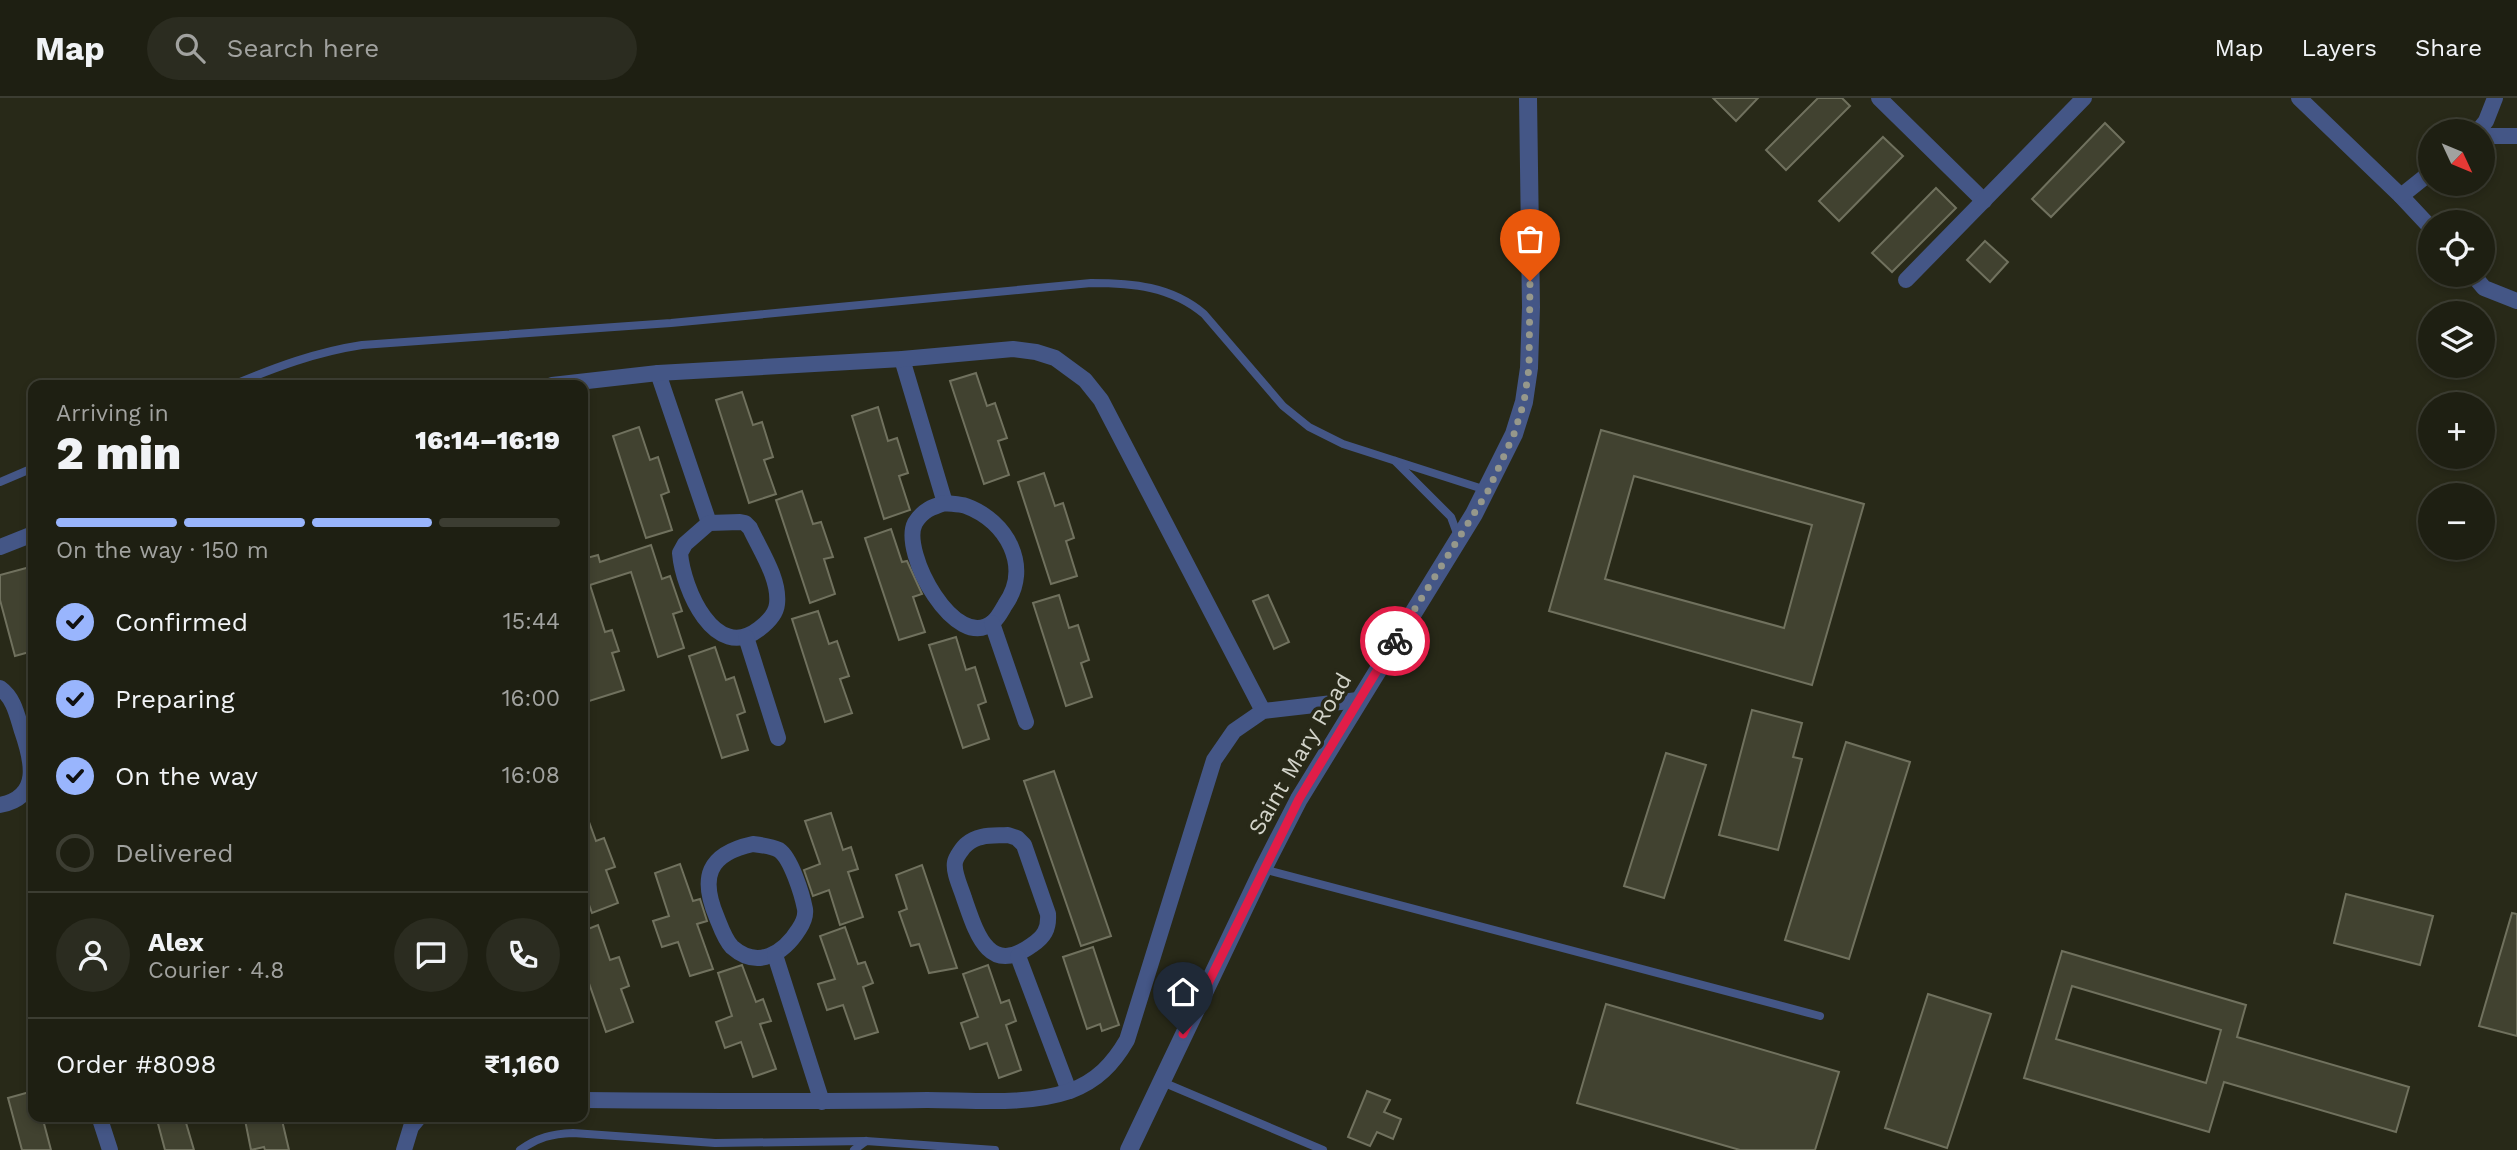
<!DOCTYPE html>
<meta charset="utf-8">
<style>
body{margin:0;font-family:"Work Sans",sans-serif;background:#2b2c20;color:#f1f3f6;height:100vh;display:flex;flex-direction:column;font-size:26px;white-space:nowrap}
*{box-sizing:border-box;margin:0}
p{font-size:23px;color:#a1a29f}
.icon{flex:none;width:38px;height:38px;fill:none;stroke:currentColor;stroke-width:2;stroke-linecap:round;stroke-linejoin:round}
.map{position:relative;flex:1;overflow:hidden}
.side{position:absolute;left:28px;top:282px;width:560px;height:742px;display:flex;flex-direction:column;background:#1e1f12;border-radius:14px;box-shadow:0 4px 10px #0003,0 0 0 2px #3c3d32}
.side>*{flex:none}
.needle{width:46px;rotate:134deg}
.buttons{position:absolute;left:2418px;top:21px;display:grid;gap:14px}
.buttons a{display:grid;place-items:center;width:77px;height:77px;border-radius:50%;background:#1e1f12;box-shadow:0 4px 10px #0003,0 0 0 2px #3c3d32;font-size:35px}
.pin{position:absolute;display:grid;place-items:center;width:60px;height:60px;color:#fff;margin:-72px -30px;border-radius:50% 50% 50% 0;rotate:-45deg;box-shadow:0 0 7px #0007}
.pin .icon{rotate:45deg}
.courier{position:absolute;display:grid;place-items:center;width:70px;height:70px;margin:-35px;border:5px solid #e11d48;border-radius:50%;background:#fff;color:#222;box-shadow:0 2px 9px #0007}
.overview em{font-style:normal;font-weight:800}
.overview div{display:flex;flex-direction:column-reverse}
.overview{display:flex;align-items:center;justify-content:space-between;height:119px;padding:0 28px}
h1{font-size:46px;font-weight:800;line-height:52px}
.bar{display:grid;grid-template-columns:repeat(4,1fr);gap:10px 7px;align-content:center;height:84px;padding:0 28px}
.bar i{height:9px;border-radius:5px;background:#3c3d32}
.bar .on{background:#99b5fd}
.bar p{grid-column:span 4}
.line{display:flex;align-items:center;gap:18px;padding:0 28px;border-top:2px solid #3c3d32}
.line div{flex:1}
.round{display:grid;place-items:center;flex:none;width:74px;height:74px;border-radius:37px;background:#2b2c20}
ol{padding:0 28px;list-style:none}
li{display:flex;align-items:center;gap:21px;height:77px}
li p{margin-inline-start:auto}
li .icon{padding:7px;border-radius:50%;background:#99b5fd;color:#111;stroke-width:4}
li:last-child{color:#a1a29f}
li i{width:38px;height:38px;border:4px solid #3c3d32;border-radius:50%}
header{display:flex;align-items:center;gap:42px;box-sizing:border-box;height:98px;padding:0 35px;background:#1e1f12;border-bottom:2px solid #3c3d32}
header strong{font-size:33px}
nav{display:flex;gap:38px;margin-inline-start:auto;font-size:24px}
.search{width:490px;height:63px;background:#2b2c20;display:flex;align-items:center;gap:18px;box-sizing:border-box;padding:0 24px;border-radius:38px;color:#a1a29f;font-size:26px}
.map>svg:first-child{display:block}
</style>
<header>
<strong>Map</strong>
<div class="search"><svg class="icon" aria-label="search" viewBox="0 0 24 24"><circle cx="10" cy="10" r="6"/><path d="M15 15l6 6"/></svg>Search here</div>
<nav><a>Map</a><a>Layers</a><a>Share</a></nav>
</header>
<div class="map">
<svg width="2517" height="1052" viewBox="0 0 2517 1052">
<rect width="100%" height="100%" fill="#282918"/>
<g fill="#414230" stroke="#70715e" stroke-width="2" fill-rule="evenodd">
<polygon points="1713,0 1758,0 1736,23"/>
<polygon points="1818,0 1842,0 1850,8 1786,72 1766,52"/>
<polygon points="2105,25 2124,44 2051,119 2032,101"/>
<polygon points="1883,39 1903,58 1839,123 1819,103"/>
<polygon points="1936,90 1956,110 1892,174 1872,155"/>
<polygon points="1985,143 2008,164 1990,184 1967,162"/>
<polygon points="976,275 987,308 995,305 1007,340 998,343 1009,377 984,386 950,283"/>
<polygon points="742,294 753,327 762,324 773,359 764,362 776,396 749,405 716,302"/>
<polygon points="878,309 888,343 897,340 908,375 899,378 910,412 884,421 852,318"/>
<polygon points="639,329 650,362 658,359 669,394 661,397 672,432 646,440 613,338"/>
<path d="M1601,332L1864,406L1812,587L1549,513ZM1634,378L1812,427L1784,530L1605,481Z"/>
<polygon points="1044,375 1055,408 1063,405 1074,440 1066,443 1077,478 1051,486 1018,384"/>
<polygon points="802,393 813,426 821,424 833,459 824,461 835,496 810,505 776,402"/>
<polygon points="891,431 902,464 907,463 922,496 913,499 925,534 899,542 865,440"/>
<polygon points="651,447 662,481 670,478 682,513 673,516 684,550 658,559 631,474 590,487 605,534 612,532 619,553 612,555 624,592 583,605 583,461 598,457 600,464"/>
<polygon points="30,469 33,480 33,553 15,558 0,502 0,477"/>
<polygon points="1059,497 1069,530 1078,527 1089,562 1081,565 1092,599 1066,608 1033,505"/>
<polygon points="1268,497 1289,544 1274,551 1253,503"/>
<polygon points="818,513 829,546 837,543 849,578 840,581 852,615 825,624 792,521"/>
<polygon points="956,539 966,572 975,569 986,604 978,607 989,641 963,650 929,547"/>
<polygon points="715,549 726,582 734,579 745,614 737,617 748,652 722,660 689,558"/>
<polygon points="1752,612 1802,625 1793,659 1802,661 1778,752 1719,737"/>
<polygon points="1846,644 1910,664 1849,861 1785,842"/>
<polygon points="1666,655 1706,667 1664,800 1624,788"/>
<polygon points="1054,673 1111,838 1081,848 1024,683"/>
<polygon points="583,713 585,713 596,743 604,740 615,769 606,772 618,805 592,815 583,790"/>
<polygon points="831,715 843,752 851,749 858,771 848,774 863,819 840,827 829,792 813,798 804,772 820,766 805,723"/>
<polygon points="680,766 693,803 700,801 707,823 697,826 713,871 690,878 678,844 662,849 653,823 669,818 655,775"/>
<polygon points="922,767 957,870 929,875 919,846 911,848 899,814 907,811 896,777"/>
<polygon points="2346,796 2433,818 2420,867 2334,845"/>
<polygon points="2512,815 2517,816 2517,938 2479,928"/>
<polygon points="598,827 610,862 619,859 629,888 621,891 633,924 606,934 583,868 583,833"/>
<polygon points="845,829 858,866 865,864 873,885 863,889 878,934 855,941 843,907 827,912 818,886 835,881 820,838"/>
<polygon points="1093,849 1119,927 1102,933 1100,926 1087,931 1063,859"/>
<path d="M2062,853L2246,907L2237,939L2409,989L2396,1034L2224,984L2209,1034L2024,980ZM2072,888L2221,932L2206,985L2056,941Z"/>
<polygon points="742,867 756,904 763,901 771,923 760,926 776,971 753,979 741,944 725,950 716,924 732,918 718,875"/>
<polygon points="988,867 1001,905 1009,902 1016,923 1006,927 1021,972 999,980 987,945 970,951 961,925 978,919 963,876"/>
<polygon points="1928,896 1991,916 1947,1050 1885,1030"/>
<polygon points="1606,906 1839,974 1815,1052 1740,1052 1577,1005"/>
<polygon points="33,993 33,1018 42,1018 51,1052 22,1052 8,1000"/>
<polygon points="1367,993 1390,1002 1384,1014 1401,1021 1393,1041 1377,1034 1370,1048 1348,1039"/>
<polygon points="156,1018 184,1018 194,1052 165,1052"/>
<polygon points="258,1018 281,1018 289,1052 265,1052 264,1049 251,1052 245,1022"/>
</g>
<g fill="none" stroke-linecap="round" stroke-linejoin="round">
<g stroke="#445686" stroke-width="8">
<path d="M233,287C276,269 316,254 362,247L671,225L1091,185C1132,185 1171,188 1204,216L1283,308L1309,329L1343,346L1486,392"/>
<polyline points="1395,363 1451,419 1458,438"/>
<polyline points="0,384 33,370"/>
<polyline points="1263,771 1820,918"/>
<polyline points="1160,983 1323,1052"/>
<path d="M520,1052C538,1039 552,1036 573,1035L715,1045L866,1043L995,1052"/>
<polyline points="854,1052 866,1043"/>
</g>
<g stroke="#445686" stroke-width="16">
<polyline points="1879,0 1984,103"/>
<polyline points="2299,0 2401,98 2431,130"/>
<polyline points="2478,33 2486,23 2495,0"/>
<polyline points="2483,38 2517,38"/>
<polyline points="2401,98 2431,74"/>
<polyline points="2473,177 2484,190 2517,203"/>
<polyline points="1906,182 2084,0"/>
<polyline points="902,261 945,405"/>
<polyline points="658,275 709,425"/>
<polyline points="552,287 658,275 902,261 1013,251 1036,254 1055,260 1085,282 1101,302 1263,613"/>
<path d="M945,405C952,406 960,406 966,408C1007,423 1032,469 1005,507C1002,512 998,520 993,524C956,556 900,454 915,425C923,412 932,409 945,405Z"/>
<path d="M740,424L745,425L750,430C760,452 780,481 777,506C776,516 767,525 759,531C715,565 683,491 680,455L685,446L709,425Z"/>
<polyline points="0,449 33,436"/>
<polyline points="992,525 1026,624"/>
<polyline points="746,539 778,640"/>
<path d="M0,590C14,600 17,617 22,633C32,662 42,699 0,707"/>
<path d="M1008,737L1017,740L1024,747L1048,816C1049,831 1044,839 1032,847C988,879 976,834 964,800C961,790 953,774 955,764C956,759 963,749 967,746C978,736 993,738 1008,737Z"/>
<path d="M753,746C761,747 771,748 779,752C791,760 802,796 805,811C806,818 803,825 799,831C784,855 758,872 732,849C725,842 721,830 717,820C700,780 707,756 753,746Z"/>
<polyline points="775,857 822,1004"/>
<polyline points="1018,858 1069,993"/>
<path d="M583,1002C698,1003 812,1004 927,1002C973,1002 1026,1008 1070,993C1097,983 1113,966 1127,942L1214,662L1234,633L1263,613L1358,602"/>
<polyline points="99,1018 110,1052"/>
<polyline points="404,1052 411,1029 420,1018"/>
</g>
<polyline stroke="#445686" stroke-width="18" points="1129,1052 1263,771 1299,701 1474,416 1514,336 1524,304 1529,270 1531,209 1528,0"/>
</g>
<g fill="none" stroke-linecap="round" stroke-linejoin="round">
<polyline stroke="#96988b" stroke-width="7" stroke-dasharray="0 12.6" points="1395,543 1488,393 1514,336 1524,304 1529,270 1530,183"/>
<polyline stroke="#e11d48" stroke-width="9" points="1183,936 1299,701 1395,543"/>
</g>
<g text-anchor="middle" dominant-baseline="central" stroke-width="7" stroke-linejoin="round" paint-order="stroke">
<g font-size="23" fill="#d2d3c9" stroke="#282918">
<text transform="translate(1300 656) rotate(-60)">Saint Mary Road</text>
</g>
</g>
</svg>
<div class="buttons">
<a><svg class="needle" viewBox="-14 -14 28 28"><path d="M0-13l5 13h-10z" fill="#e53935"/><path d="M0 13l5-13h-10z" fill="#a1a29f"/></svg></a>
<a><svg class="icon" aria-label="locate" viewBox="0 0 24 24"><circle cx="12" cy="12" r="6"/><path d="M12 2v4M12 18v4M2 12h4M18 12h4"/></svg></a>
<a><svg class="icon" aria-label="layers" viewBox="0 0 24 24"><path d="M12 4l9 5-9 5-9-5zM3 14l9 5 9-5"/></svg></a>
<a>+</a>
<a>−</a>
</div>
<div class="pin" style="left:1530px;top:183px;background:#ea580c"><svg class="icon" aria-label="bag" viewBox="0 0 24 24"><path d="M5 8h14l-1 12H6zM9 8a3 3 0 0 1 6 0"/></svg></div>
<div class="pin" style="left:1183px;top:936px;background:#1f2937"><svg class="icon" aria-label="home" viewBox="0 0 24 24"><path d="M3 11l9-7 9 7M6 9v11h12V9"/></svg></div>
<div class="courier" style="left:1395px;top:543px"><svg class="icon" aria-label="bike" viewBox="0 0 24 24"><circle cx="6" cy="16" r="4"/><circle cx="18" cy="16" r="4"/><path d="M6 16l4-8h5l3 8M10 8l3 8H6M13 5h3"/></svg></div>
<section class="side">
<div class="overview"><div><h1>2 min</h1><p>Arriving in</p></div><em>16:14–16:19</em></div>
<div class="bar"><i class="on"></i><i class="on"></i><i class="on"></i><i></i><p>On the way · 150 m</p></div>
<ol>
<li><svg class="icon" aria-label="check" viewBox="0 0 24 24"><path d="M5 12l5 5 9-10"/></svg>Confirmed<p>15:44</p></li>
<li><svg class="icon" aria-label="check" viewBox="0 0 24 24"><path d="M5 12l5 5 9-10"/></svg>Preparing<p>16:00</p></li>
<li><svg class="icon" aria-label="check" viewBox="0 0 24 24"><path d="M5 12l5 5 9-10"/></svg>On the way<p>16:08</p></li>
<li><i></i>Delivered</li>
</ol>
<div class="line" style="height:126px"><a class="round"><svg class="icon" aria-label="person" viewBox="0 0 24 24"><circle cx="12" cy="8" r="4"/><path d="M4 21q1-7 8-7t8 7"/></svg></a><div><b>Alex</b><p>Courier · 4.8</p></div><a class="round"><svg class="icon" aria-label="chat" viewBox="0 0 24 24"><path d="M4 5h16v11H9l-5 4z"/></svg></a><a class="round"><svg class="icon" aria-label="phone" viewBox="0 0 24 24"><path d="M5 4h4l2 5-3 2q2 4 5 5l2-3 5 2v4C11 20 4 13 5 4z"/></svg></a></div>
<div class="line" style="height:91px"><div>Order #8098</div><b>₹1,160</b></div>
</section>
</div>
